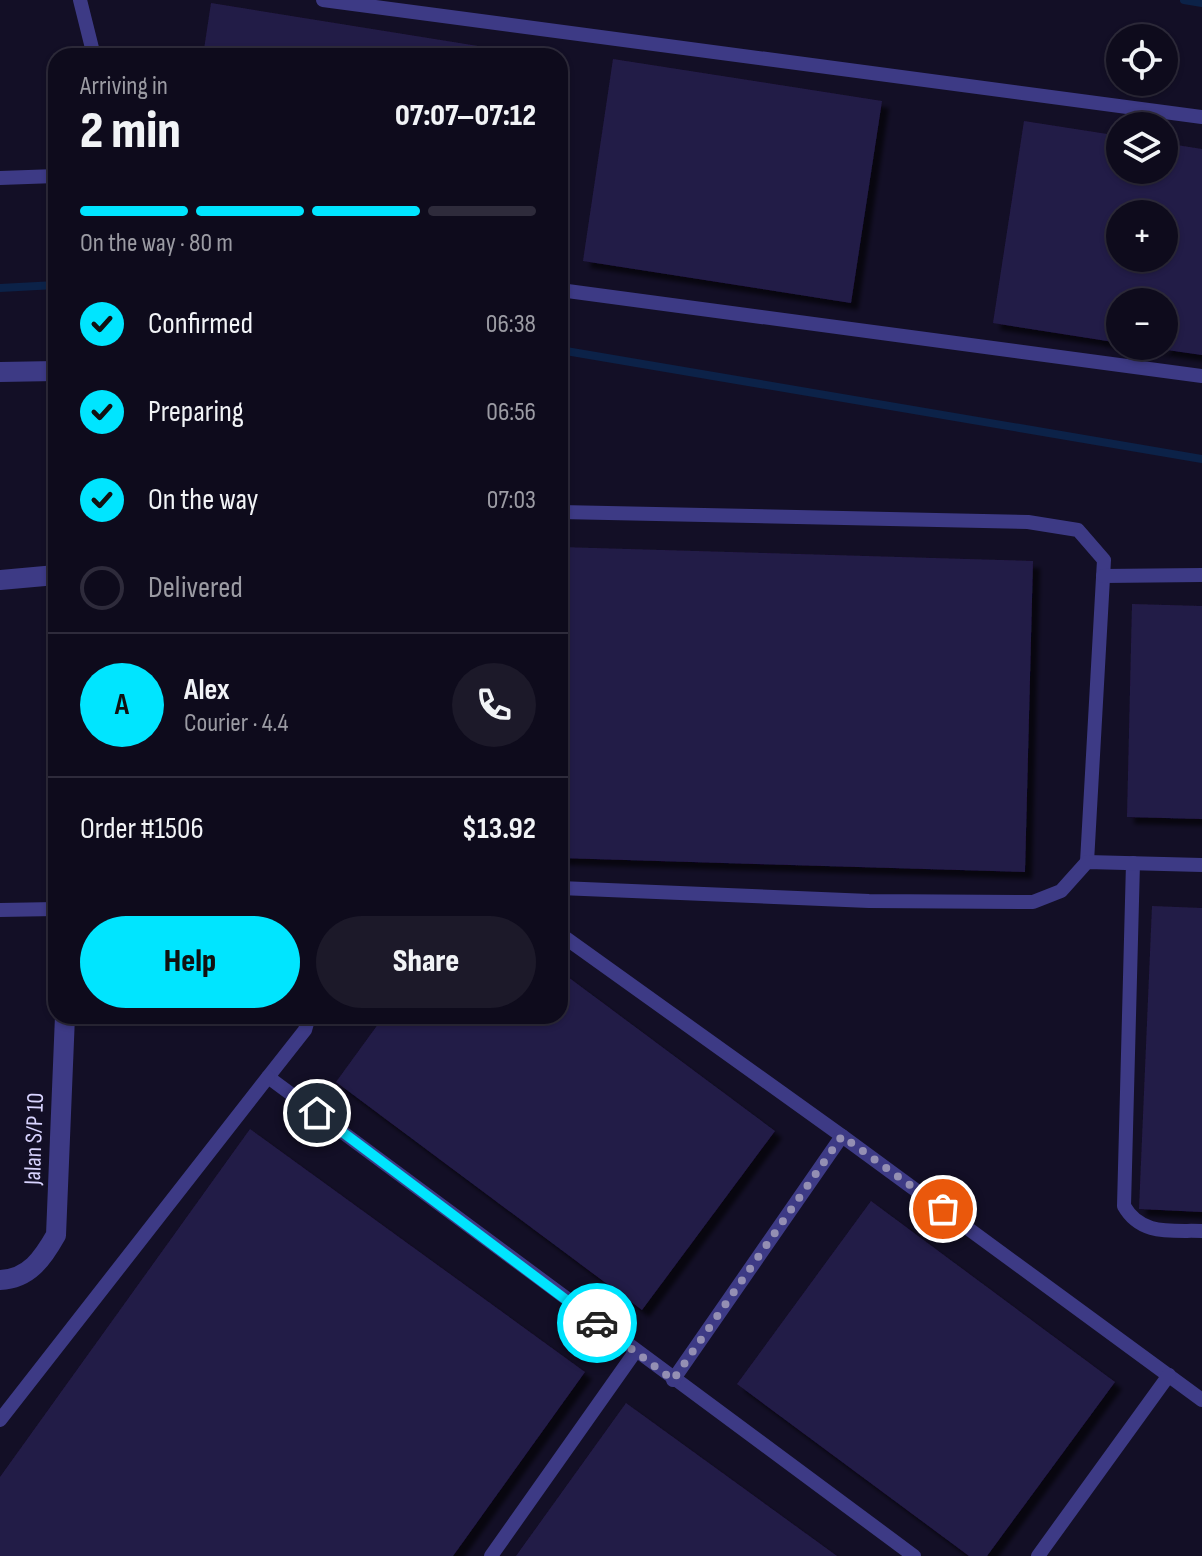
<!DOCTYPE html>
<meta charset="utf-8">
<style>
body{margin:0;font-family:"Sofia Sans Condensed",sans-serif;background:#1c1929;color:#f1f3f6;height:100vh;display:flex;flex-direction:column;font-size:30px;white-space:nowrap}
*{box-sizing:border-box;margin:0}
p{font-size:26px;color:#9b9ba3}
.icon{flex:none;width:44px;height:44px;fill:none;stroke:currentColor;stroke-width:2;stroke-linecap:round;stroke-linejoin:round}
.map{position:relative;flex:1;overflow:hidden}
.sheet{position:absolute;left:48px;top:48px;width:520px;height:976px;display:flex;flex-direction:column;background:#0e0b1c;border-radius:24px;box-shadow:0 2px 6px #0004,0 0 0 2px #2e2b3b}
.sheet>*{flex:none}
.controls{position:absolute;left:1106px;top:24px;display:grid;gap:16px}
.controls a{display:grid;place-items:center;width:72px;height:72px;border-radius:50%;background:#0e0b1c;box-shadow:0 2px 6px #0004,0 0 0 2px #2e2b3b;font-size:40px}
.pin{position:absolute;display:grid;place-items:center;width:68px;height:68px;color:#fff;margin:-34px;border:4px solid #fff;border-radius:50%;box-shadow:0 2px 8px #0007}
.courier{position:absolute;display:grid;place-items:center;width:80px;height:80px;margin:-40px;border:6px solid #00e5ff;border-radius:50%;background:#fff;color:#222;box-shadow:0 2px 10px #0007}
.headline em{font-style:normal;font-weight:800}
.headline div{display:flex;flex-direction:column-reverse}
.headline{display:flex;align-items:center;justify-content:space-between;height:136px;padding:0 32px}
h1{font-size:52px;font-weight:800;line-height:60px}
.bar{display:grid;grid-template-columns:repeat(4,1fr);gap:12px 8px;align-content:center;height:96px;padding:0 32px}
.bar i{height:10px;border-radius:6px;background:#2e2b3b}
.bar .on{background:#00e5ff}
.bar p{grid-column:span 4}
.line{display:flex;align-items:center;gap:20px;padding:0 32px;border-top:2px solid #2e2b3b}
.line div{flex:1}
.round{display:grid;place-items:center;flex:none;width:84px;height:84px;border-radius:42px;background:#1c1929}
ol{padding:0 32px;list-style:none}
li{display:flex;align-items:center;gap:24px;height:88px}
li p{margin-inline-start:auto}
li .icon{padding:8px;border-radius:50%;background:#00e5ff;color:#111;stroke-width:4}
li:last-child{color:#9b9ba3}
li i{width:44px;height:44px;border:4px solid #2e2b3b;border-radius:50%}
.primary-button{display:flex;gap:16px;margin-top:auto;padding:16px 32px}
.primary-button a{flex:1;height:92px;border-radius:48px;background:#00e5ff;color:#111;font-size:32px;font-weight:800;line-height:92px;text-align:center}
.primary-button a+a{background:#1c1929;color:#f1f3f6}
.map>svg:first-child{display:block}
</style>
<div class="map">
<svg width="1202" height="1556" viewBox="0 0 1202 1556">
<defs>
<filter id="shadow"><feDropShadow dx="7" dy="7" stdDeviation="2" flood-color="#0009"/></filter>
</defs>
<rect width="100%" height="100%" fill="#130f26"/>
<g fill="none" stroke-linecap="round" stroke-linejoin="round">
<g stroke="#0c2248" stroke-width="8">
<polyline points="1184,0 1202,3"/>
<polyline points="0,288 56,285"/>
<polyline points="560,350 1202,459"/>
</g>
</g>
<g fill="#241b47" fill-rule="evenodd" filter="url(#shadow)">
<polygon points="211,3 478,46 477,56 203,56"/>
<polygon points="613,59 882,101 851,303 583,261"/>
<path d="M1024,121L1120,136V170H1164V143L1202,149V355L1153,348L1164,346V302H1120V343L993,323ZM1120,214H1164V258H1120Z"/>
<polygon points="560,547 1033,561 1025,872 560,858"/>
<polygon points="1132,604 1202,606 1202,819 1127,817"/>
<polygon points="1152,906 1202,908 1202,1212 1139,1209"/>
<polygon points="560,971 775,1131 642,1310 336,1082 384,1016 560,1016"/>
<polygon points="250,1129 585,1372 453,1556 0,1556 0,1477"/>
<polygon points="871,1201 1115,1382 987,1556 969,1556 737,1384"/>
<polygon points="626,1403 837,1556 516,1556"/>
</g>
<g fill="none" stroke-linecap="round" stroke-linejoin="round">
<g stroke="#3d3a85" stroke-width="14">
<polyline points="80,0 94,56"/>
<polyline points="323,0 1202,117"/>
<polyline points="0,178 56,176"/>
<polyline points="560,290 1202,376"/>
<polyline points="560,512 1028,522 1078,530 1104,560 1087,862"/>
<polyline points="1103,576 1202,575"/>
<path d="M1133,863L1124,1206C1141,1236 1171,1230 1202,1231"/>
<polyline points="560,888 869,901 1033,902 1061,891 1087,862 1202,865"/>
<polyline points="0,910 56,909"/>
<polyline points="560,934 842,1136"/>
<polyline points="309,1016 305,1030 268,1077 914,1556"/>
<polyline points="673,1380 842,1136 1202,1400"/>
<polyline points="0,1420 268,1077"/>
<polyline points="491,1556 635,1352"/>
<polyline points="1038,1556 1169,1375"/>
</g>
<g stroke="#3d3a85" stroke-width="20">
<polyline points="0,372 56,371"/>
<polyline points="0,580 56,575"/>
<path d="M0,1280C29,1279 43,1258 56,1235L65,1016"/>
</g>
</g>
<g fill="none" stroke-linecap="round" stroke-linejoin="round">
<polyline stroke="#948fb3" stroke-width="8" stroke-dasharray="0 14.4" points="597,1323 673,1380 842,1136 943,1209"/>
<polyline stroke="#00e5ff" stroke-width="10" points="317,1113 597,1323"/>
</g>
<g text-anchor="middle" dominant-baseline="central" stroke-width="7" stroke-linejoin="round" paint-order="stroke">
<g font-size="24" fill="#d9d4ff" stroke="#130f26">
<text transform="translate(34 1139) rotate(-88)">Jalan S/P 10</text>
</g>
</g>
</svg>
<div class="controls">
<a><svg class="icon" aria-label="locate" viewBox="0 0 24 24"><circle cx="12" cy="12" r="6"/><path d="M12 2v4M12 18v4M2 12h4M18 12h4"/></svg></a>
<a><svg class="icon" aria-label="layers" viewBox="0 0 24 24"><path d="M12 4l9 5-9 5-9-5zM3 14l9 5 9-5"/></svg></a>
<a>+</a>
<a>−</a>
</div>
<div class="pin" style="left:943px;top:1209px;background:#ea580c"><svg class="icon" aria-label="bag" viewBox="0 0 24 24"><path d="M5 8h14l-1 12H6zM9 8a3 3 0 0 1 6 0"/></svg></div>
<div class="pin" style="left:317px;top:1113px;background:#1f2937"><svg class="icon" aria-label="home" viewBox="0 0 24 24"><path d="M3 11l9-7 9 7M6 9v11h12V9"/></svg></div>
<div class="courier" style="left:597px;top:1323px"><svg class="icon" aria-label="car" viewBox="0 0 24 24"><path d="M5 17H2v-5l4-1 3-4h7l3 4 3 1v5h-3M9 17h6M6 11h13"/><circle cx="7" cy="17" r="2"/><circle cx="17" cy="17" r="2"/></svg></div>
<section class="sheet">
<div class="headline"><div><h1>2 min</h1><p>Arriving in</p></div><em>07:07–07:12</em></div>
<div class="bar"><i class="on"></i><i class="on"></i><i class="on"></i><i></i><p>On the way · 80 m</p></div>
<ol>
<li><svg class="icon" aria-label="check" viewBox="0 0 24 24"><path d="M5 12l5 5 9-10"/></svg>Confirmed<p>06:38</p></li>
<li><svg class="icon" aria-label="check" viewBox="0 0 24 24"><path d="M5 12l5 5 9-10"/></svg>Preparing<p>06:56</p></li>
<li><svg class="icon" aria-label="check" viewBox="0 0 24 24"><path d="M5 12l5 5 9-10"/></svg>On the way<p>07:03</p></li>
<li><i></i>Delivered</li>
</ol>
<div class="line" style="height:144px"><b class="round" style="background:#00e5ff;color:#111">A</b><div><b>Alex</b><p>Courier · 4.4</p></div><a class="round"><svg class="icon" aria-label="phone" viewBox="0 0 24 24"><path d="M5 4h4l2 5-3 2q2 4 5 5l2-3 5 2v4C11 20 4 13 5 4z"/></svg></a></div>
<div class="line" style="height:104px"><div>Order #1506</div><b>$13.92</b></div>
<div class="primary-button"><a>Help</a><a>Share</a></div>
</section>
</div>
